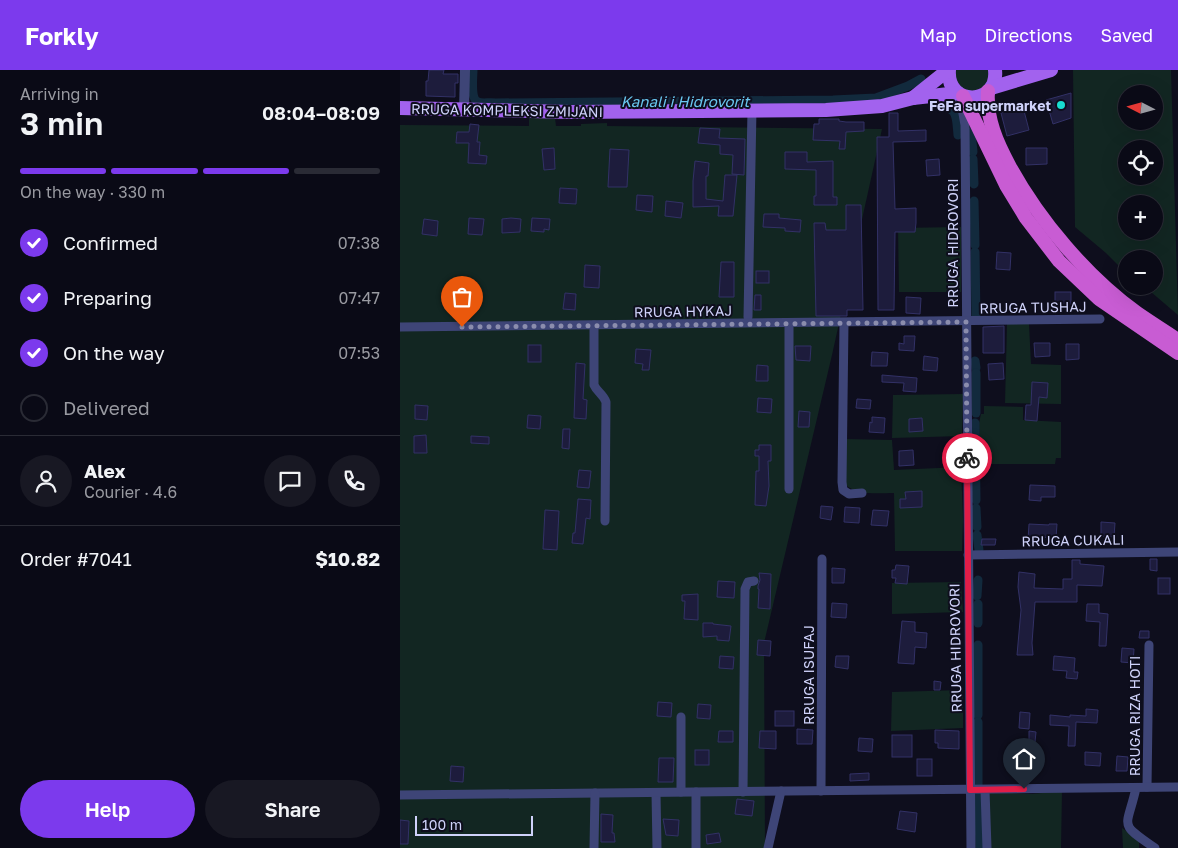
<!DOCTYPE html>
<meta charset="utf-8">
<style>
body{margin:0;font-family:"Golos Text",sans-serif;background:#181823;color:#f1f3f6;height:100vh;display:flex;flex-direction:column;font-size:19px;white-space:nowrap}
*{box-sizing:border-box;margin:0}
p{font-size:16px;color:#999aa1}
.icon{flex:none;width:28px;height:28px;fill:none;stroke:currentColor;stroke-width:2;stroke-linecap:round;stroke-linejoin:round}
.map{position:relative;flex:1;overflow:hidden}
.sheet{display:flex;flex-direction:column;background:#0a0a16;width:400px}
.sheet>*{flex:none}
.needle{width:32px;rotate:276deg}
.controls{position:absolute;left:718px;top:15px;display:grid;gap:10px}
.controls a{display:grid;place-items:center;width:45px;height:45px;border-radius:50%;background:#0a0a16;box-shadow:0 5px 20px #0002,0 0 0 1px #2a2b35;font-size:25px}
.scale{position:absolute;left:15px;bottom:12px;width:118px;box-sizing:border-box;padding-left:5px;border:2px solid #cfd2fa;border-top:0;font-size:14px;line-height:18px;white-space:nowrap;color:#cfd2fa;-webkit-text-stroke:4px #0e0e1d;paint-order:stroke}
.pin{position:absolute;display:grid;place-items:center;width:42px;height:42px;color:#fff;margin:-51px -21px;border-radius:50% 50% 50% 0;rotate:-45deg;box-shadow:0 0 5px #0007}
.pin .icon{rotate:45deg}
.courier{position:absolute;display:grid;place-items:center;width:50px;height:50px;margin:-25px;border:4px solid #e11d48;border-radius:50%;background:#fff;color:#222;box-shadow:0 1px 6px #0007}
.overview em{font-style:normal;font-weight:600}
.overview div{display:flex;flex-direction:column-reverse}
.overview{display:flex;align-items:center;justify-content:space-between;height:85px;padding:0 20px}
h1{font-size:32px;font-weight:600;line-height:38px}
.bar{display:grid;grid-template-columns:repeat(4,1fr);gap:8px 5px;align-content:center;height:60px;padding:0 20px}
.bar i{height:6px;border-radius:4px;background:#2a2b35}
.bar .current{background:#7c3aed}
.bar p{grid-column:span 4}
.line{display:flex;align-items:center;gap:12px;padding:0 20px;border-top:1px solid #2a2b35}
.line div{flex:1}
.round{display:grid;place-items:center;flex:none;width:52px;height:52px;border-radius:26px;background:#181823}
ol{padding:0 20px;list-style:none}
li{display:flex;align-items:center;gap:15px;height:55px}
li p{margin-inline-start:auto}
li .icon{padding:5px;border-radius:50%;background:#7c3aed;color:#fff;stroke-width:4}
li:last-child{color:#999aa1}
li i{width:28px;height:28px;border:2px solid #2a2b35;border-radius:50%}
.button{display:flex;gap:10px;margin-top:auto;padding:10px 20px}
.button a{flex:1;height:58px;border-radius:30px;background:#7c3aed;color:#fff;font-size:20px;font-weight:600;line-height:58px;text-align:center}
.button a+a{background:#181823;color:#f1f3f6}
header{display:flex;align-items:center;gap:30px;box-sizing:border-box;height:70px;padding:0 25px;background:#7c3aed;color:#fff}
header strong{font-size:24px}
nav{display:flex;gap:28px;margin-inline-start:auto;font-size:18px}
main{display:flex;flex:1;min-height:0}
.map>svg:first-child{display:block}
</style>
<header>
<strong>Forkly</strong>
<nav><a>Map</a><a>Directions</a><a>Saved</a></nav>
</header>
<main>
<section class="sheet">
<div class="overview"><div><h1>3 min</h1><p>Arriving in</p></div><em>08:04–08:09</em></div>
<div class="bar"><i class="current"></i><i class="current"></i><i class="current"></i><i></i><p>On the way · 330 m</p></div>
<ol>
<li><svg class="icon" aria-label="check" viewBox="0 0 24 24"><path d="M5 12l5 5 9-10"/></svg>Confirmed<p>07:38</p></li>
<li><svg class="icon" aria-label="check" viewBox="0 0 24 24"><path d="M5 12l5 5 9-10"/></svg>Preparing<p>07:47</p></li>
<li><svg class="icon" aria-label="check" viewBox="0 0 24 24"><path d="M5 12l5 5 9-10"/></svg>On the way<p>07:53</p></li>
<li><i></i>Delivered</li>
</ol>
<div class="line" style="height:90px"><a class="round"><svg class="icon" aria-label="person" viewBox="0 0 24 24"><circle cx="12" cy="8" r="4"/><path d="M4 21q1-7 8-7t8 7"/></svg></a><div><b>Alex</b><p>Courier · 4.6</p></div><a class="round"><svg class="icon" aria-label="chat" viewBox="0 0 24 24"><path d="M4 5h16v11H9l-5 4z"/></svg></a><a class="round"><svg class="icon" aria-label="phone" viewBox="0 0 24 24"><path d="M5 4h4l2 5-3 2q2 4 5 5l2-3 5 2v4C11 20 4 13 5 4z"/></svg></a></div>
<div class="line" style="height:65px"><div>Order #7041</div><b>$10.82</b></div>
<div class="button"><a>Help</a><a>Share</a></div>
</section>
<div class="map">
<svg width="778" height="778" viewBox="0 0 778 778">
<rect width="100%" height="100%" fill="#0e0e1d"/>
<g fill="#122622" fill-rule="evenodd">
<polygon points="553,0 591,0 591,9 577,23 558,17"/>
<path d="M673,0H771L778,245L744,216H754V189H726V203L706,183L675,157ZM726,24H754V51H726ZM726,79H754V106H726ZM726,134H754V161H726Z"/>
<polygon points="129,48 155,48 156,56 181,56 181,54 207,53 207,56 482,59 432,285 364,573 365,778 0,778 0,55 129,56"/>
<polygon points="561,157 561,222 499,222 498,158"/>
<polygon points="607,254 629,254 631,294 661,295 661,334 605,333"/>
<polygon points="563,324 562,366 492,368 493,325"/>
<polygon points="584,336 623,337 623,350 661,352 661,388 656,388 655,394 587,394 580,391 579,353 581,344 584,344"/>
<path d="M444,369L492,370L494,400L561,397L563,449L562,481H495L494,423C479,423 456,426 445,414Z"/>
<polygon points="561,512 563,542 492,544 492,513"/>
<polygon points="563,620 563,658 491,661 492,622"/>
<polygon points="662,721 661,778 590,778 589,722 632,724"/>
<polygon points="722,758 739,770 739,778 723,778"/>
</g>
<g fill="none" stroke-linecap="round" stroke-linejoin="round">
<g stroke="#122a3d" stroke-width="9">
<path d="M73,0C73,7 70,29 78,32C82,34 90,32 95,33L433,30L476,28L508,16L521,9"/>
<path d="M536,32C558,41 556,42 558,65"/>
<polyline points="571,62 573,82"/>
<polyline points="573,89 574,114"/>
<polyline points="574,131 575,175"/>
<polyline points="575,182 576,249"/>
<polyline points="575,291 576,298"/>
<polyline points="576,343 576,303"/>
<polyline points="575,353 576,430"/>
<polyline points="576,438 577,457"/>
<polyline points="577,465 579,480"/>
<polyline points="577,526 578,510"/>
<polyline points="578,553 578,534"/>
<polyline points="578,645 578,575"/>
<polyline points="578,715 578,652"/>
<polyline points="578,722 580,778"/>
</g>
</g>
<g fill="#1d1c3c" stroke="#323166">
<polygon points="29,0 44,0 43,4 58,4 58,13 55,13 55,27 26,26 26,11 28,11"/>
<polygon points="671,23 671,48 653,54 646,30"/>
<polygon points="623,37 629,60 607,66 601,43"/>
<polygon points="489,43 498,43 498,61 526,60 526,71 493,72 495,139 516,138 516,153 515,162 495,162 494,240 478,240 477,67 489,67"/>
<polygon points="419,49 439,49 439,51 446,52 464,52 464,61 446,62 445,79 439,79 440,71 413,70 414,54 419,54"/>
<polygon points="70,54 79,55 77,72 80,72 79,85 87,86 86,94 68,93 69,73 56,73 57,62 69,62"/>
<polygon points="300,58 320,59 319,68 345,69 344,105 332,104 333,85 320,84 320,75 298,73"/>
<polygon points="154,78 155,99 144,100 142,79"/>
<polygon points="626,78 647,78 647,94 626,95"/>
<polygon points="210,79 229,80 227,117 208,117"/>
<polygon points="385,82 407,82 407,92 433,91 433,127 437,127 437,135 414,135 414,126 416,126 416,100 385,99"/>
<polygon points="539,89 540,105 527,106 526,90"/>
<polygon points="295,91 309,93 308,106 306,106 306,129 323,131 325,105 337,105 333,146 318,146 319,136 293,137 293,111"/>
<polygon points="160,118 177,119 176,134 159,133"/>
<polygon points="237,125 253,126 252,142 236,140"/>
<polygon points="266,131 283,133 281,148 265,146"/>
<polygon points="446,135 461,135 463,240 447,240 447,246 416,246 414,153 425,153 426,160 446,160"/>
<polygon points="364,144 379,144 379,148 401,150 400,162 385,161 385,158 363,157"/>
<polygon points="69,148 84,149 82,165 68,164"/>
<polygon points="111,148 121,149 120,162 102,163 102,149"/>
<polygon points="132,148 150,149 149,160 144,159 144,162 131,161"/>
<polygon points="24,149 38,151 37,166 22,164"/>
<polygon points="597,182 611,183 610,200 596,199"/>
<polygon points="321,192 334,192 334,227 319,227"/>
<polygon points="185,195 200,196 199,218 184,217"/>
<rect x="356" y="201" width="13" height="12"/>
<rect x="655" y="222" width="16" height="15"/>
<polygon points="165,223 176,224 175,240 163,239"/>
<polygon points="355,225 361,225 361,240 354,240"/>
<polygon points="506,227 521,228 520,244 506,243"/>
<polygon points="604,256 604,283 583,283 583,257"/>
<polygon points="504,266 515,266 514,281 499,280 499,273 504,274"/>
<polygon points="634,273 650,273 650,286 635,287"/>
<polygon points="666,274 679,274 679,289 666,290"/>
<rect x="128" y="275" width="13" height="17"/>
<polygon points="395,276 411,276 410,291 396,290"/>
<polygon points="236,279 251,280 249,300 242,300 243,294 235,293"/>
<polygon points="472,282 488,283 487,296 471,296"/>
<polygon points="524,286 538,288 537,301 523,300"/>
<polygon points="176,293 185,294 183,329 187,330 186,349 174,348"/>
<polygon points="603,293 604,309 589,310 588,294"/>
<polygon points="357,295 368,296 368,311 356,311"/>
<polygon points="482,305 517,308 516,322 503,321 504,313 482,312"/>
<polygon points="632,312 648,313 647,328 639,327 637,351 625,350 626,335 631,335"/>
<polygon points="358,328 372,329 371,343 357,342"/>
<polygon points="457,329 471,330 470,339 456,338"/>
<polygon points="15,335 28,336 27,350 15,349"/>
<polygon points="399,341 410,342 409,357 398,357"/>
<polygon points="128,345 141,346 140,359 127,358"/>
<polygon points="472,347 485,348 484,363 469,362 470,352 472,353"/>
<polygon points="522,348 523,361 509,362 509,349"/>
<polygon points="163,359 170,359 169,379 162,378"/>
<polygon points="26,365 27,383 14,383 14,366"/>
<polygon points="71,366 89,367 89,374 71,373"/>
<polygon points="359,375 371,375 371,391 368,391 369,416 366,436 355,435 356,401 359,401 359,386 355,386 355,380 359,380"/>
<polygon points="513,380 514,395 499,396 499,381"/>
<polygon points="554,385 561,385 562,397 554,397"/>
<polygon points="179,400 191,401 189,418 177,417"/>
<polygon points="630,415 655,416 655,427 641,427 641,431 629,430"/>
<polygon points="522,421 522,437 500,438 500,429 506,429 505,422"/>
<polygon points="178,429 191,430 190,449 186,448 183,474 172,473 173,463 175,463"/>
<polygon points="421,436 433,437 431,450 420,448"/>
<polygon points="445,437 460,438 459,453 444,452"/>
<polygon points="145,440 159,441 157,480 143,479"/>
<polygon points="473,440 489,441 487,456 471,455"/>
<polygon points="701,452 715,453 714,467 701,466"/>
<polygon points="629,454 649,455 649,454 657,454 656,468 641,467 640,471 628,470"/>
<polygon points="582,469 596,469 595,475 581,475"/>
<polygon points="750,489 757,489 757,501 750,500"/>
<polygon points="672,490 680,490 680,494 704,496 702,516 677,515 677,532 635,532 632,573 633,585 617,585 621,540 618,517 619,502 635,504 634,518 663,519 663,509 672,509"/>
<polygon points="496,495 509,496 507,514 495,513 496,508 492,508 492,500 495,500"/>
<polygon points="432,498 445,499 444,513 432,513"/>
<polygon points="359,503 371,504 370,539 358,538 359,519 358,519 358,516 360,510"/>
<rect x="758" y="508" width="12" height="16"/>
<polygon points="318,511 335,512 334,528 317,527"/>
<polygon points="298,524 298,550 284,549 285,531 282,531 282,525"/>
<polygon points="432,533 447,534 446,548 431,547"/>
<polygon points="687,534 699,534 699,543 708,544 706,576 699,576 700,552 686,551"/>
<polygon points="502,551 515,552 515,562 527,563 526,578 515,577 514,594 498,593"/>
<polygon points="303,553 313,553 313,554 331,556 329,571 317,570 317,566 303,567"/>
<polygon points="740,561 749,561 749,568 739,568"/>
<polygon points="358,570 371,571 370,586 357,585"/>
<polygon points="722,578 734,579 733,593 721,592"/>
<polygon points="320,586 334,587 333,599 319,598"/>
<polygon points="436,586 449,586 448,599 435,597"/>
<polygon points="654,586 675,588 674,602 678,602 677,609 666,608 667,601 653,600"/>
<polygon points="534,611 541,612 540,620 534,620"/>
<polygon points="258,632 272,633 271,647 257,646"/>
<polygon points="298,634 311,635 310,649 297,648"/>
<polygon points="686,639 698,640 697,653 676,652 675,676 668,676 669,656 650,655 650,645 670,647 670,645 686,646"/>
<rect x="375" y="641" width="19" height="15"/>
<polygon points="620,642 630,643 629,659 619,658"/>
<polygon points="397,659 413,660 412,674 397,674"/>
<polygon points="535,660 559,661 559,679 538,678 538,673 535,673"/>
<polygon points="319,661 333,661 333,672 318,672"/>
<polygon points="360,661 376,661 376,679 359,678"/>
<polygon points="629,661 636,662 635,672 629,672"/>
<rect x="492" y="665" width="20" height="22"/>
<polygon points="459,668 473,669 472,682 458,681"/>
<rect x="295" y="680" width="14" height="15"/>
<polygon points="685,682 701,683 700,696 685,695"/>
<polygon points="717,686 728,687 727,701 716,701"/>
<polygon points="259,688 274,688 273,712 258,712"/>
<rect x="517" y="689" width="15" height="17"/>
<polygon points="51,696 64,697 63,712 50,711"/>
<polygon points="469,703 469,710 450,711 450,704"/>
<polygon points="337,729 354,731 352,746 335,744"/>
<polygon points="500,741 517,743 515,762 497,759"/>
<polygon points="201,744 213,745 212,763 214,763 215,772 201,772"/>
<polygon points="263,749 279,750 278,766 266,765"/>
<polygon points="0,750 9,751 8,774 0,774"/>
<polygon points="319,763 321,772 307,774 306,765"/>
</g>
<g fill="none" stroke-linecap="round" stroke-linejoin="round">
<g stroke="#3e4577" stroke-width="9">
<polyline points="559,32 562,38 565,55 571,778"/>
<polyline points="348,247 352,40"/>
<polyline points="444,253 442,412 443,420 449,424 462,423"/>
<polyline points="389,254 389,419"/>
<path d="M194,255V315C197,322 203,324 206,332L205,451"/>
<polyline points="0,257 700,249"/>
<polyline points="568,485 778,482"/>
<polyline points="747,717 749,575"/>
<path d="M736,718C727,759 717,752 755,778"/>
<polyline points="585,720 587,778"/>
<polyline points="421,721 422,489"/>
<polyline points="281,722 281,647"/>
<polyline points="343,722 345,519 348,512 354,511"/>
<polyline points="256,723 257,778"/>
<polyline points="0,725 778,717"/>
<polyline points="194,778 195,723"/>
<polyline points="296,778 296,722"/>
<polyline points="368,778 381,721"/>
</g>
<polyline stroke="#3e4577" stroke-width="10" points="64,40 65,0"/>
<g stroke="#a262ee" stroke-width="14">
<path d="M549,0C546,37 599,36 595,0"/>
<polyline points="591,18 651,0"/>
<polyline points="513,28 548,0"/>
<polyline points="0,38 171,42 426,40 482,36 513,28 558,23"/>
</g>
<g stroke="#c85cd3" stroke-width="14">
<path d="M588,21C586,49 597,73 610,97C640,151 686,206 737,243C750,252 764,261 778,270"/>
<polyline points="563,26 606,115 626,148 659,191 699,229 778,283"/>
</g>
</g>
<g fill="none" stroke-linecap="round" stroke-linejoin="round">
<polyline stroke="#8b8dad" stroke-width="5" stroke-dasharray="0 9" points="62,257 566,252 567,388"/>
<polyline stroke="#e11d48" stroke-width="6" points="567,388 570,720 624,719"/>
</g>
<circle fill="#18ddd0" stroke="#0e0e1d" stroke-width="2" cx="661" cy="35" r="5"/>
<g text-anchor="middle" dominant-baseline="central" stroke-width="4" stroke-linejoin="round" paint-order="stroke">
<g font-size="14" font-weight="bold" fill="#cfd2fa" stroke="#0e0e1d" text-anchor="end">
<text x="651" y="35">FeFa supermarket</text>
</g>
<g font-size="14" fill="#cfd2fa" stroke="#0e0e1d">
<text transform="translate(107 40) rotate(1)">RRUGA KOMPLEKSI ZMIJANI</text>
<text transform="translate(552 173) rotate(-90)">RRUGA HIDROVORI</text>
<text transform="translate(633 237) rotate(-1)">RRUGA TUSHAJ</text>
<text transform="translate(283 241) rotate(-1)">RRUGA HYKAJ</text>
<text transform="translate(673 470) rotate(-1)">RRUGA CUKALI</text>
<text transform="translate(555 578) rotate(-91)">RRUGA HIDROVORI</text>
<text transform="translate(408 605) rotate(-90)">RRUGA ISUFAJ</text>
<text transform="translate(734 646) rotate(-90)">RRUGA RIZA HOTI</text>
</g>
<g font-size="15" font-style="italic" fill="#69c7ef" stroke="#0e0e1d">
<text x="285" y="31">Kanali i Hidrovorit</text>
</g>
</g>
</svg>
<div class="controls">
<a><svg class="needle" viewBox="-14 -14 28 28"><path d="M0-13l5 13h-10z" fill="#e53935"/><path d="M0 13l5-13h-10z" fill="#999aa1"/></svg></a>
<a><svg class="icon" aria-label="locate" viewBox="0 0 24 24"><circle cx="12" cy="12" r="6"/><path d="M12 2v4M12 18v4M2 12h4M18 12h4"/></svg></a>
<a>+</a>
<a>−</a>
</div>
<div class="scale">100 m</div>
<div class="pin" style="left:62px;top:257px;background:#ea580c"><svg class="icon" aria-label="bag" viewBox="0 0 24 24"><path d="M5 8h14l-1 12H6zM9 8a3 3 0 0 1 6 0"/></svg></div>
<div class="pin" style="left:624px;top:719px;background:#1f2937"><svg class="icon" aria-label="home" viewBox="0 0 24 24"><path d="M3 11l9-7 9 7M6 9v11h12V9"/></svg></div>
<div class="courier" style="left:567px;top:388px"><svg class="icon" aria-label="bike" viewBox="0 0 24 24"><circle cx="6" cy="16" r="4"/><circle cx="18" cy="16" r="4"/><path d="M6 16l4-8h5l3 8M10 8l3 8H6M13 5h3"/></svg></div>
</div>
</main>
